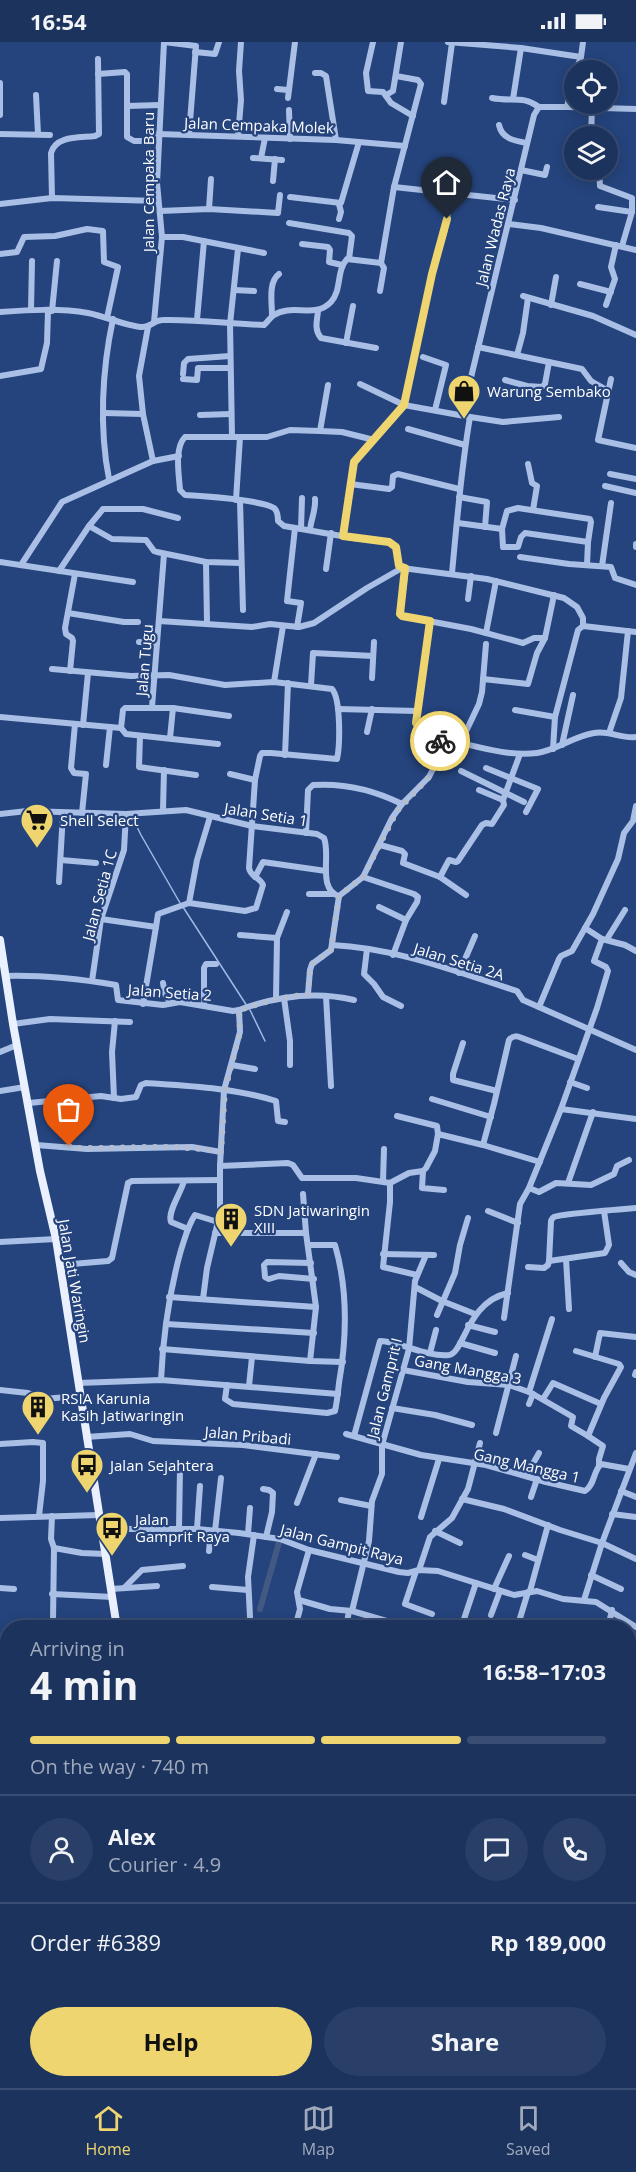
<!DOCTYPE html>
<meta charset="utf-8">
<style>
body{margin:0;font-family:"Open Sans",sans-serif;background:#293f67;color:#f1f3f6;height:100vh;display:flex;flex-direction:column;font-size:22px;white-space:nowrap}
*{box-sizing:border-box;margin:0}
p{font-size:20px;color:#a0aabc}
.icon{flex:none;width:33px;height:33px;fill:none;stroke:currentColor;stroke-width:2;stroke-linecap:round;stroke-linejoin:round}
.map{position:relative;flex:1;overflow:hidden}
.drawer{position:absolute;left:0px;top:1578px;width:636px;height:468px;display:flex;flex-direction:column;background:#1c335e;border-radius:24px 24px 0 0;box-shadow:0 3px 15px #0003,0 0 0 2px #3a4e73}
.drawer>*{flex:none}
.fabs{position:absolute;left:564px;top:18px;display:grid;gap:12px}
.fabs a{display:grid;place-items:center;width:54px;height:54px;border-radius:50%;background:#1c335e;box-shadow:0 3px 15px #0003,0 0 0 2px #3a4e73;font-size:30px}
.pin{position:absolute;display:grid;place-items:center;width:51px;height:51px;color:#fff;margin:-62px -26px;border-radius:50% 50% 50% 0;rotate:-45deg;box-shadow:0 0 6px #0007}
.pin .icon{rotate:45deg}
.courier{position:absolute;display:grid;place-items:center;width:60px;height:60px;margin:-30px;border:4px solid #eed56f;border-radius:50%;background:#fff;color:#222;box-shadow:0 2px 8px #0007}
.overview em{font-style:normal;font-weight:700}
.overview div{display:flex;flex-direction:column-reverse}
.overview{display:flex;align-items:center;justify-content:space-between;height:102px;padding:0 30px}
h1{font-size:39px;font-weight:700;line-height:45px}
.bar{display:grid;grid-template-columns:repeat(4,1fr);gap:9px 6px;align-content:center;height:72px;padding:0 30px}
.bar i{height:8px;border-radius:4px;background:#3a4e73}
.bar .current{background:#eed56f}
.bar p{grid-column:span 4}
.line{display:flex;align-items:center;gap:15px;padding:0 30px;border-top:2px solid #3a4e73}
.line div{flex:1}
.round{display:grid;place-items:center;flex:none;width:63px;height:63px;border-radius:32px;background:#293f67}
.button{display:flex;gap:12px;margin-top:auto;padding:12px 30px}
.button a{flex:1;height:69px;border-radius:36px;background:#eed56f;color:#111;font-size:24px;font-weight:700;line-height:69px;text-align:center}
.button a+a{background:#293f67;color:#f1f3f6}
.status{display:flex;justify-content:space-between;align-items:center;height:42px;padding:0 30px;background:#1c335e;direction:ltr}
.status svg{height:16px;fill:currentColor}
.tab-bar{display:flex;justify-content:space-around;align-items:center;height:84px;border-top:2px solid #3a4e73;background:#1c335e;font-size:16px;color:#a0aabc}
.tab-bar a{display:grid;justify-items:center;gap:3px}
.tab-bar .current{color:#eed56f}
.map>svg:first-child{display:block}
</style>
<div class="status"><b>16:54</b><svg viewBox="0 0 49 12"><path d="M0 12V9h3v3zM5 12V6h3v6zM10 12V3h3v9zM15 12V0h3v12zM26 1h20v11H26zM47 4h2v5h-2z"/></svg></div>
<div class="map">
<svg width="636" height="2046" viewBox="0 0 636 2046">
<rect width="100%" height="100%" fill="#25447d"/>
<polygon fill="#395c9a" points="112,2039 171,2039 173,2046 112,2046"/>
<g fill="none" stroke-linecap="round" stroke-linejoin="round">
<g stroke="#9fb9e5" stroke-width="1.5">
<polyline points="132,775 141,793 180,861"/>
<polyline points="183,865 247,964"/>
<polyline points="250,968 265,999"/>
<polyline points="303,2038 307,2041 307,2046"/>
</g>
<polyline stroke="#425982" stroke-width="6" points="260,1567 280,1497"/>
<g stroke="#aabfe5" stroke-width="6">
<polyline points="164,0 196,4 189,92"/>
<polyline points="373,0 366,31 368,49 383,50 391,61 413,74"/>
<polyline points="448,0 521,6 581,15"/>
<polyline points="195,10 215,12 219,0"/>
<polyline points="576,28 581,15 583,0"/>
<polyline points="315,31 321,31 326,34 336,98"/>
<polyline points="98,32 125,30 127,32 127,95 134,99 158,99"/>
<polyline points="277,47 288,48"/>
<polyline points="36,53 38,92"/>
<polyline points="386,53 393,49 401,0"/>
<polyline points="288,56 295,0"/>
<path d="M492,56C511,60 523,53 539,65"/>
<polyline points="513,57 521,6"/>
<polyline points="444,60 452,1"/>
<polyline points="127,64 160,63"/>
<polyline points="567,65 636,67"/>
<polyline points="289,68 290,97"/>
<polyline points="0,73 0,41"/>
<path d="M499,83C502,97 515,99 527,101"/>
<polyline points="0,92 50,93"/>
<polyline points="158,92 336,98 405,104"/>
<polyline points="238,94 241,58 239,29 241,0"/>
<polyline points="591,94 592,66"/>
<polyline points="253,116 282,118"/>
<polyline points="261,116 265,96"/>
<polyline points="521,128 545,133 547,125"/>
<polyline points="599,128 600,144 632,156 632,170 622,204"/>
<polyline points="273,139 275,117"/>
<polyline points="394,145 515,158"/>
<polyline points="290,155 341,161 359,100"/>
<path d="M52,156L51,111C56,93 80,96 95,94L99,92L98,17"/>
<polyline points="0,162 52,156 158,159"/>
<polyline points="339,162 341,170 339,177"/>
<polyline points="598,165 632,170"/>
<polyline points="209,167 211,137"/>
<polyline points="160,169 209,167 278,171 280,153"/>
<polyline points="289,181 349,191 352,194 349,217"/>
<polyline points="509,182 541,186 636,208"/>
<polyline points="162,195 183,195 264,211"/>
<polyline points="302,202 328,205 330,208 329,220 342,223"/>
<polyline points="0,212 17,210 24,195 55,194 87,187 103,189 104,220 118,225 107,276"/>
<polyline points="580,242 611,250"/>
<polyline points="234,248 254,249"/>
<polyline points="380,249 384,226 381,221 394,145 421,42 418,38 396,34"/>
<polyline points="523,254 593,274 636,293"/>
<polyline points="551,263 556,235"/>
<polyline points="606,263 615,237 611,225 616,203"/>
<polyline points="31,268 32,219"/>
<polyline points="52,269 57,219"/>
<path d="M318,269C317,279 314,288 321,296L376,306"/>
<path d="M0,270C29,268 59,266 88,271C104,274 126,284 141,285C150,286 154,278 163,278C197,277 230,282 264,283C268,280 270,275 274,273C292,261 315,277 331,260C342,248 336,229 347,217L381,221"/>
<path d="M272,273C272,261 268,240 279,232"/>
<polyline points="197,278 204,199"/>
<polyline points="154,280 162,195 157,141 164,0"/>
<polyline points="148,285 139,334 143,372 153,419"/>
<polyline points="346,301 353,264"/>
<polyline points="478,305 582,327 591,339 605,347 607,351"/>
<polyline points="517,313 523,291 528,256"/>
<polyline points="423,315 446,323 435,368"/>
<polyline points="183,332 184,321 188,317 230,314"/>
<polyline points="0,334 41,327 47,301 48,269"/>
<polyline points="183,337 197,338 198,326 230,326"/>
<polyline points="611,337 598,398 636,406"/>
<polyline points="505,338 527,344 542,345 545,342 549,320"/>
<polyline points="360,342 404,363 470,375 503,380 559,375"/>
<polyline points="104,371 143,372"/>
<polyline points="200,373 231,372"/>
<polyline points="462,373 534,73 539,65 567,65 574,32"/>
<polyline points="408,387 465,403"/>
<polyline points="320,389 328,343"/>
<polyline points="232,395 230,282 238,207"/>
<path d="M374,398L342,390L320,389L290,388L267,395H185C174,406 179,433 180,448L185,453C202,454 261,458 274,466C278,469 278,475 278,479L284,484L353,496L389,500L396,505L399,522L402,526"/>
<polyline points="528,422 532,441 537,444 533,468"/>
<polyline points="610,432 636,437"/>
<path d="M109,437C99,386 102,328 113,277"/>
<polyline points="350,442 389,447 392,445 393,434 398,432 459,447"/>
<polyline points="605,444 636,451"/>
<polyline points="459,455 487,460 485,485"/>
<polyline points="236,458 240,395"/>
<polyline points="240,459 243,568"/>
<polyline points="458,481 502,487 507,469 518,466 590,477 591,480 588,500"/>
<polyline points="89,484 112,497 146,498 154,509 157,510 206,520 241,521"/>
<polyline points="295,486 287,559 301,561 297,585"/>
<polyline points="301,487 302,456"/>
<polyline points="502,487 503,505 518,505 521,495 525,491 588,500 587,523"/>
<path d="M310,488C311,477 316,468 315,457"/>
<polyline points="343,494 354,421 404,363 432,232 444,191 452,150"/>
<polyline points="636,505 636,502"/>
<polyline points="520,515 569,522 611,525 615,536 636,543"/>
<polyline points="0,520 133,540"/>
<polyline points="206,520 207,581"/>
<polyline points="21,523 62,460 153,419 179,414"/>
<polyline points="602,524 611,461"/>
<polyline points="406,526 400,572 402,574 471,587 523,601 534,596 545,596"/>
<polyline points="326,527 331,491"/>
<polyline points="59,529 89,484 103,467 143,467 178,476"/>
<path d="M452,531C457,479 461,427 470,375"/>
<polyline points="468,557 471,534"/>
<polyline points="68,571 124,580 138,580"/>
<polyline points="159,579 252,585 270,582 299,585 314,581 367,546 402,526 487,537 564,556 577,565 583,576 583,584"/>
<polyline points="430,579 416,681 419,686 438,691 442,698"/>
<polyline points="486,591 496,539"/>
<polyline points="139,600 157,601"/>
<path d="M52,627L131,634L169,633L225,643L274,640L332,647C341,657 340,704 337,717L271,711H262L260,714L255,738L249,826C250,835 260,835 263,843L256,866L245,869L189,861L158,872L156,885L101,877"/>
<polyline points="70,629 73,599 72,596 66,592 65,586 75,532"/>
<polyline points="372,636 374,600"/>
<polyline points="483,637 528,642 537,611 545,596 554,553"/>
<polyline points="274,640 283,584"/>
<polyline points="311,643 313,611 373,614"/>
<polyline points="152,665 164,512"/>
<polyline points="338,667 417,669"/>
<polyline points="515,668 555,675"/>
<polyline points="0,675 121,686"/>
<polyline points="75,682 71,726 74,731 86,732 82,771"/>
<polyline points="83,683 88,631"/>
<polyline points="121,686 123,668 125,666 173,666 229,674"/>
<polyline points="121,686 126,692 218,702"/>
<polyline points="367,690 372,667"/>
<polyline points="609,691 621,656 628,589"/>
<polyline points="140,694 139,725 196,733"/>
<polyline points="170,696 173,666"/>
<polyline points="461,700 479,662 482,650 486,602"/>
<polyline points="562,703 573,653"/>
<polyline points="553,707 555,675 578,588 583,584 636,590"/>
<polyline points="285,713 288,641"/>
<polyline points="106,723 110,685"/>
<polyline points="486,726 538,747 526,770"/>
<polyline points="461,729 524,760"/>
<polyline points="230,732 255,738"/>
<polyline points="479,748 503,758"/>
<polyline points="163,768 164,728"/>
<path d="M0,772L27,769L126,772L186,768L252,784L317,792L324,796C331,813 317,847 339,854L363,835L392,776L402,762L429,735L434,725L441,699L444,697C473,703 507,715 537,711C557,708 574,694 594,691C609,688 621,697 636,695"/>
<path d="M306,791L308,748L313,743C345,741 374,748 402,762"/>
<polyline points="380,803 402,809 405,812 403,821 440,835 466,853"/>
<polyline points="61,818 96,821"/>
<polyline points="255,835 263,820 326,829"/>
<polyline points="363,835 414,852 418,855 417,860 406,878 393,913"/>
<polyline points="440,835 449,818 456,820 458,819 482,783 486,781 492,782 504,763 503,758 520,712"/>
<polyline points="59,840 63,771"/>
<polyline points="309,852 332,852"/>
<polyline points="189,861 197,818 210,775"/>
<polyline points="379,865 406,878"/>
<polyline points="585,886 602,897 625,903 636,909"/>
<polyline points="240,893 277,896"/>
<polyline points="607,897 625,868"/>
<path d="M332,903C396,906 457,930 517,949L523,958L636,1008"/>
<polyline points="367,907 364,932 374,942 383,955 401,964"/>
<polyline points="459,931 475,894"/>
<path d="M6,934C43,933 79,937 116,943L118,958L163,963L180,960L233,969L239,968C277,954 315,949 354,958"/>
<polyline points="92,939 101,877 124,808 126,772"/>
<polyline points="163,941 165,952 171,961"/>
<polyline points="308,952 310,928 312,922 331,908 339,854"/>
<polyline points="326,954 331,1044"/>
<polyline points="284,956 290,999 290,1023"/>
<polyline points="276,957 277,896 287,870"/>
<polyline points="143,962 156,885"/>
<polyline points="204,963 204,926 206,922 216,922"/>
<polyline points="539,965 559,917 561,914 572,909 593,872 618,817 624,791 633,779 636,764"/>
<polyline points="13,982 50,977 130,980"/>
<polyline points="463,1001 453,1032 453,1038 497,1049"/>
<polyline points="0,1010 17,1003"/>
<polyline points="232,1023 255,1027"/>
<polyline points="570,1040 587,1046"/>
<polyline points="0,1049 25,1045"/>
<polyline points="114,1056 112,1010 115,979"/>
<polyline points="432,1057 491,1075"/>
<path d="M29,1061L101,1054L121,1057L136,1055L141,1043L146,1041C190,1044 235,1046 276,1059L278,1079L285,1080"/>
<polyline points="561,1067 636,1077"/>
<polyline points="397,1074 437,1084 438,1092"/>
<polyline points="36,1103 87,1107 192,1105 221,1110"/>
<polyline points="483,1103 540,1120"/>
<path d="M220,1124L288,1121L293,1123L302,1136H356L390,1141L409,1131L423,1129L426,1126L435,1109L438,1092L483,1103L494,1062L509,998C513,993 517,994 522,996L578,1017"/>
<polyline points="423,1129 422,1146 444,1148"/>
<path d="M184,1139C181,1151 167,1170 171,1180L188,1187"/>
<polyline points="383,1139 384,1107"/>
<polyline points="390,1141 390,1160 383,1225 417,1233"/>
<polyline points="568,1141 593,1070"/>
<polyline points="529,1146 539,1150 556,1141 591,1143 614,1132 617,1124 629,1118"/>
<polyline points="303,1152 306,1191 316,1265 310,1319 343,1320"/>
<polyline points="488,1169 518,1181"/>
<path d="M604,1169L609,1203L605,1211L549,1219L551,1179C552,1177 552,1176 554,1175C559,1172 625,1167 636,1166"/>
<polyline points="215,1191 306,1191"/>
<polyline points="0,1200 56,1197"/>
<polyline points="383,1212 434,1213"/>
<polyline points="566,1217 569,1267"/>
<polyline points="311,1221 267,1220 264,1223 265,1235 269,1237 279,1234 314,1237"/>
<polyline points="621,1221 629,1230 636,1233"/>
<polyline points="60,1223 108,1219 112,1216 128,1141 132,1139 220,1138"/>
<polyline points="528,1225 544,1226 548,1223 549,1219"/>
<polyline points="415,1245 442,1259 475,1272"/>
<polyline points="169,1255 316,1265"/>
<polyline points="203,1257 207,1226 220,1171 220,1124 224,1048 240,990 239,968"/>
<polyline points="437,1273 455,1231 460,1203 468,1176"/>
<polyline points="504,1276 520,1162 529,1146 561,1067 597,966 608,929 606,925 594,919 602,897"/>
<polyline points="166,1282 314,1291"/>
<polyline points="468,1283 495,1290"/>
<polyline points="460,1301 495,1311"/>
<polyline points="162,1307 310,1319"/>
<polyline points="576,1309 619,1322 621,1325 604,1356 588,1394 603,1404 599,1417 599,1423"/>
<polyline points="430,1311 436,1288"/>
<polyline points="595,1315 600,1291 636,1295"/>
<polyline points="403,1328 468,1340 509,1343 529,1350"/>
<polyline points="635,1333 636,1330"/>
<path d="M161,1338C163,1294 169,1251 181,1208C185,1196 188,1183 195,1173L218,1180"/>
<polyline points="78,1341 161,1338 338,1352"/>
<path d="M227,1343L225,1357L233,1362L327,1371L335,1369C337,1360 338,1350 339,1341C347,1295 348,1248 335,1203H309"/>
<polyline points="249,1344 252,1315"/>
<polyline points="0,1348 28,1351 43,1357 80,1354"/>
<polyline points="533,1352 573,1375 571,1384 588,1394"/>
<polyline points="543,1357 553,1341 601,1362"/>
<polyline points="529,1362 533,1352 529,1350 552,1277"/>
<polyline points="392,1366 435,1373 472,1383"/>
<polyline points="496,1391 516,1314"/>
<path d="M346,1392L421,1413L486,1423L546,1440L585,1449C595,1443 593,1429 601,1422L629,1427"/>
<path d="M354,1394L380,1299C402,1300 425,1315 449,1313C464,1311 467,1260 508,1251"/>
<polyline points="86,1395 130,1392 153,1399 243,1403 337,1415"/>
<polyline points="0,1402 33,1400 43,1401 43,1439 39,1474"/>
<polyline points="526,1434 539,1411"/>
<polyline points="263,1447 269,1448 273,1451 272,1470 266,1495"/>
<polyline points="621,1449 636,1455"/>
<polyline points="531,1455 537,1437"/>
<polyline points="462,1457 504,1467 560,1488 602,1501 636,1517"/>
<polyline points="341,1458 371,1464"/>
<polyline points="297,1461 316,1412"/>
<polyline points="612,1472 636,1475"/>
<polyline points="52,1474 51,1497 54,1506 53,1579 57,1582 117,1582"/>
<polyline points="421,1475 439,1417"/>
<polyline points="0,1476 99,1473"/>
<polyline points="101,1487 197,1487 239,1491 280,1497 309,1508 399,1530 408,1531 419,1528 438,1529 514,1553 537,1549 563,1557 596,1560 636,1585"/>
<polyline points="179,1487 180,1426"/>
<polyline points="197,1487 200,1444"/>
<polyline points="215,1489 221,1436"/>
<polyline points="435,1489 460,1501"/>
<polyline points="248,1492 250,1466"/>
<polyline points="54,1506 82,1511 105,1512"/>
<polyline points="209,1509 211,1489"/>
<polyline points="525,1513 538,1518"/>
<polyline points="419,1528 430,1495 452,1476 468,1447 480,1401"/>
<polyline points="416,1529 405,1562 432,1572"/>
<polyline points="591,1533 621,1547"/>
<polyline points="212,1545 248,1548"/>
<polyline points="0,1546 14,1547"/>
<polyline points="124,1546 142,1528 183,1524"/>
<polyline points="111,1547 157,1544"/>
<polyline points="494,1547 509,1514"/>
<polyline points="530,1549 548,1483"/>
<polyline points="52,1552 113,1555"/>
<polyline points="299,1558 330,1567 352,1569 390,1580 392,1586"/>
<polyline points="584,1558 602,1501 636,1411"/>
<polyline points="352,1569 369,1499 372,1459 382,1432 382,1403 409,1307 415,1239 426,1213"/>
<polyline points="491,1573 500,1549"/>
<polyline points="250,1575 248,1535 254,1493"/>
<polyline points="295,1586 300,1567 297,1550 309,1508"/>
<polyline points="346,1586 349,1569"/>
<polyline points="461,1586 476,1541"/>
<polyline points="517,1586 528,1550"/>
<polyline points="608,1586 612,1568"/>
<polyline points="0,1631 8,1632"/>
<polyline points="0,1678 8,1678"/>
<polyline points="628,1679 634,1675"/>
<polyline points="0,1715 8,1716"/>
<polyline points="628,1749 636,1750"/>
<polyline points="0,1777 8,1778"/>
<polyline points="628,1789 636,1791"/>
<polyline points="0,1815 2,1807 8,1805"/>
<polyline points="0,1856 8,1857"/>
<polyline points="628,1893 636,1895"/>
<polyline points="0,1900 5,1900 8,1895"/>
<polyline points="0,1917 5,1917 8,1942"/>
<polyline points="629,1969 636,1930"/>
<polyline points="635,2002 636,2012"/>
<polyline points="628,2020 636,2019"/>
<polyline points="241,2038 242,2046"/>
<polyline points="422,2038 442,2046"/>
<polyline points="520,2038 521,2046"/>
<polyline points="556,2038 557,2046"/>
<polyline points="586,2038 586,2046"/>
<polyline points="615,2038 616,2046"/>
<polyline points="26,2046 27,2038"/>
<polyline points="107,2046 108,2038"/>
<polyline points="190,2046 222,2038"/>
<polyline points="367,2046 367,2038"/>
<polyline points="476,2046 478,2038"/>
</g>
<g stroke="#eaf0fd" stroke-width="8">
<polyline points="0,898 13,982 40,1129 56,1197 117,1586"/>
<polyline points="181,2038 182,2046"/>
</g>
</g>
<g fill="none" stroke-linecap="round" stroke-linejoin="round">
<path stroke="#b3bed2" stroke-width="6" stroke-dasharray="0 10.8" d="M69,1104L74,1106C123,1107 172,1101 221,1110L225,1048L240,990L239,968L276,957L308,952L310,928L312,922L331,908L339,854L363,835L397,769L429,735L434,725L440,699"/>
<polyline stroke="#eed56f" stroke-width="8" points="440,699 442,698 438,691 419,686 416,681 430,579 402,574 400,572 405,526 399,524 396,505 389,500 343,494 354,420 404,363 432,232 447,177"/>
</g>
<defs>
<g id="shop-pin" transform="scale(1.725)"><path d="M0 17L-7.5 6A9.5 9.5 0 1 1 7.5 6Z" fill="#eed56f" stroke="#25447d"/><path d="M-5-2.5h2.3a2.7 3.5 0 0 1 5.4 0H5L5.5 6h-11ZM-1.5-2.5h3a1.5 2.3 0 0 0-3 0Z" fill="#111"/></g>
<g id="supermarket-pin" transform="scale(1.725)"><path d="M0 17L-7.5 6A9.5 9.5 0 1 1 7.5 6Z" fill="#eed56f" stroke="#25447d"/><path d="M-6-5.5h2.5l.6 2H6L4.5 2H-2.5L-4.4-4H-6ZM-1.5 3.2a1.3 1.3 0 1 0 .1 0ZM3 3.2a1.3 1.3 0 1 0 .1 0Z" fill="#111"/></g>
<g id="building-pin" transform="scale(1.725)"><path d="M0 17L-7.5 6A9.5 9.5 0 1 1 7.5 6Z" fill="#eed56f" stroke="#25447d"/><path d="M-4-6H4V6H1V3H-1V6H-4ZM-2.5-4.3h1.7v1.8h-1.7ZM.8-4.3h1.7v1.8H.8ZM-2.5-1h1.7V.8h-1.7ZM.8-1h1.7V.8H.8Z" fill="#111"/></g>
<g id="bus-pin" transform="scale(1.725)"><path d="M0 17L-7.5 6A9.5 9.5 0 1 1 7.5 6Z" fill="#eed56f" stroke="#25447d"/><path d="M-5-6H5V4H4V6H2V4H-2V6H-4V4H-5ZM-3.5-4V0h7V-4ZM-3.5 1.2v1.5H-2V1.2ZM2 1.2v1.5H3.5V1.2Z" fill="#111"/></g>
</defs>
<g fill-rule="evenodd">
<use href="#shop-pin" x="464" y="349"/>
<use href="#supermarket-pin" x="37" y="778"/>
<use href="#building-pin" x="231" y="1177"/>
<use href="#building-pin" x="38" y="1365"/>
<use href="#bus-pin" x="87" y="1423"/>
<use href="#bus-pin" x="112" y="1486"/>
</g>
<g text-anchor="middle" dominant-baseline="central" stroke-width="4.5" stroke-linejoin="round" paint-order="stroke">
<g font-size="15" fill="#fff" stroke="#25447d">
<text transform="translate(259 83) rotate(2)">Jalan Cempaka Molek</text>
<text transform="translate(148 140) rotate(-90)">Jalan Cempaka Baru</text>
<text transform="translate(495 185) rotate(-76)">Jalan Wadas Raya</text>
<text transform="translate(144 618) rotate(-85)">Jalan Tugu</text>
<text transform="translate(266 772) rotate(9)">Jalan Setia 1</text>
<text transform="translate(99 853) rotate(-75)">Jalan Setia 1C</text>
<text transform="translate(459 919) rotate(17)">Jalan Setia 2A</text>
<text transform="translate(170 950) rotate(4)">Jalan Setia 2</text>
<text transform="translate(75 1239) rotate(80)">Jalan Jati Waringin</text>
<text transform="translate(468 1327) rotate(10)">Gang Mangga 3</text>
<text transform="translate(384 1346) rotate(-76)">Jalan Gamprit I</text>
<text transform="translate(248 1393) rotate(5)">Jalan Pribadi</text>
<text transform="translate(527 1423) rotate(13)">Gang Mangga 1</text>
<text transform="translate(342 1502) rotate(14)">Jalan Gampit Raya</text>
</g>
<g font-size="15" fill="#fff" stroke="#25447d" text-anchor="start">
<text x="487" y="349">Warung Sembako</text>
<text x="60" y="778">Shell Select</text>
<text x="254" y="1168">SDN Jatiwaringin<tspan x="254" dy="17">XIII</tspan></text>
<text x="61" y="1356">RSIA Karunia<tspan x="61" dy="17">Kasih Jatiwaringin</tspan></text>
<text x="110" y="1423">Jalan Sejahtera</text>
<text x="135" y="1477">Jalan<tspan x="135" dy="17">Gamprit Raya</tspan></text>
</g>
</g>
</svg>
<div class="fabs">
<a><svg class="icon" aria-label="locate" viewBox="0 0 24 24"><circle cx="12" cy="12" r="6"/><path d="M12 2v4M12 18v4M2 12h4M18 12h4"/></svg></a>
<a><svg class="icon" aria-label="layers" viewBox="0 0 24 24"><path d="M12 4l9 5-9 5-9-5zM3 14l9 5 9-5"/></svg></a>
</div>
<div class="pin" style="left:69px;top:1104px;background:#ea580c"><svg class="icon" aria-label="bag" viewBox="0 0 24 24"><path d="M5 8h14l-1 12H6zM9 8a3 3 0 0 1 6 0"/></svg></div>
<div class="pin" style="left:447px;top:177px;background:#1f2937"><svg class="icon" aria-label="home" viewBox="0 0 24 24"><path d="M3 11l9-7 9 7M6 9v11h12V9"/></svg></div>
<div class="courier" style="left:440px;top:699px"><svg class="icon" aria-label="bike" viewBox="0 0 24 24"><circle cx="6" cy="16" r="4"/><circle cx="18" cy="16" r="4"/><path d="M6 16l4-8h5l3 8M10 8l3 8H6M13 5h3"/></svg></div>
<section class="drawer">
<div class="overview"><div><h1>4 min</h1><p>Arriving in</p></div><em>16:58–17:03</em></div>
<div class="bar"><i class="current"></i><i class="current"></i><i class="current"></i><i></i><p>On the way · 740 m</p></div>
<div class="line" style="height:108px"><a class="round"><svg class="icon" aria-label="person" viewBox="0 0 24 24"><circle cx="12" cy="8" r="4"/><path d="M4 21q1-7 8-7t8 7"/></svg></a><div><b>Alex</b><p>Courier · 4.9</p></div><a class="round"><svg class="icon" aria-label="chat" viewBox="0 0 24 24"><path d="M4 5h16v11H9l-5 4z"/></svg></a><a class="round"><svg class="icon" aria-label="phone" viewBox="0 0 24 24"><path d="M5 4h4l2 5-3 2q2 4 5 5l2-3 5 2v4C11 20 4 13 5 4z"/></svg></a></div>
<div class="line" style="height:78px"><div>Order #6389</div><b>Rp 189,000</b></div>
<div class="button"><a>Help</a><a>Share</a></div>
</section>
</div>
<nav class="tab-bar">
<a class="current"><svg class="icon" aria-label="home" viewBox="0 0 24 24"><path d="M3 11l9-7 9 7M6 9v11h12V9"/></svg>Home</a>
<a><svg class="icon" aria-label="map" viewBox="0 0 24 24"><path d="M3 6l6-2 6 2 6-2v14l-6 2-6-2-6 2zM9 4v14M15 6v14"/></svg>Map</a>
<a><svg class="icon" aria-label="saved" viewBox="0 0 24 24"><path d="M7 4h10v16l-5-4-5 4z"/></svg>Saved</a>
</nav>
